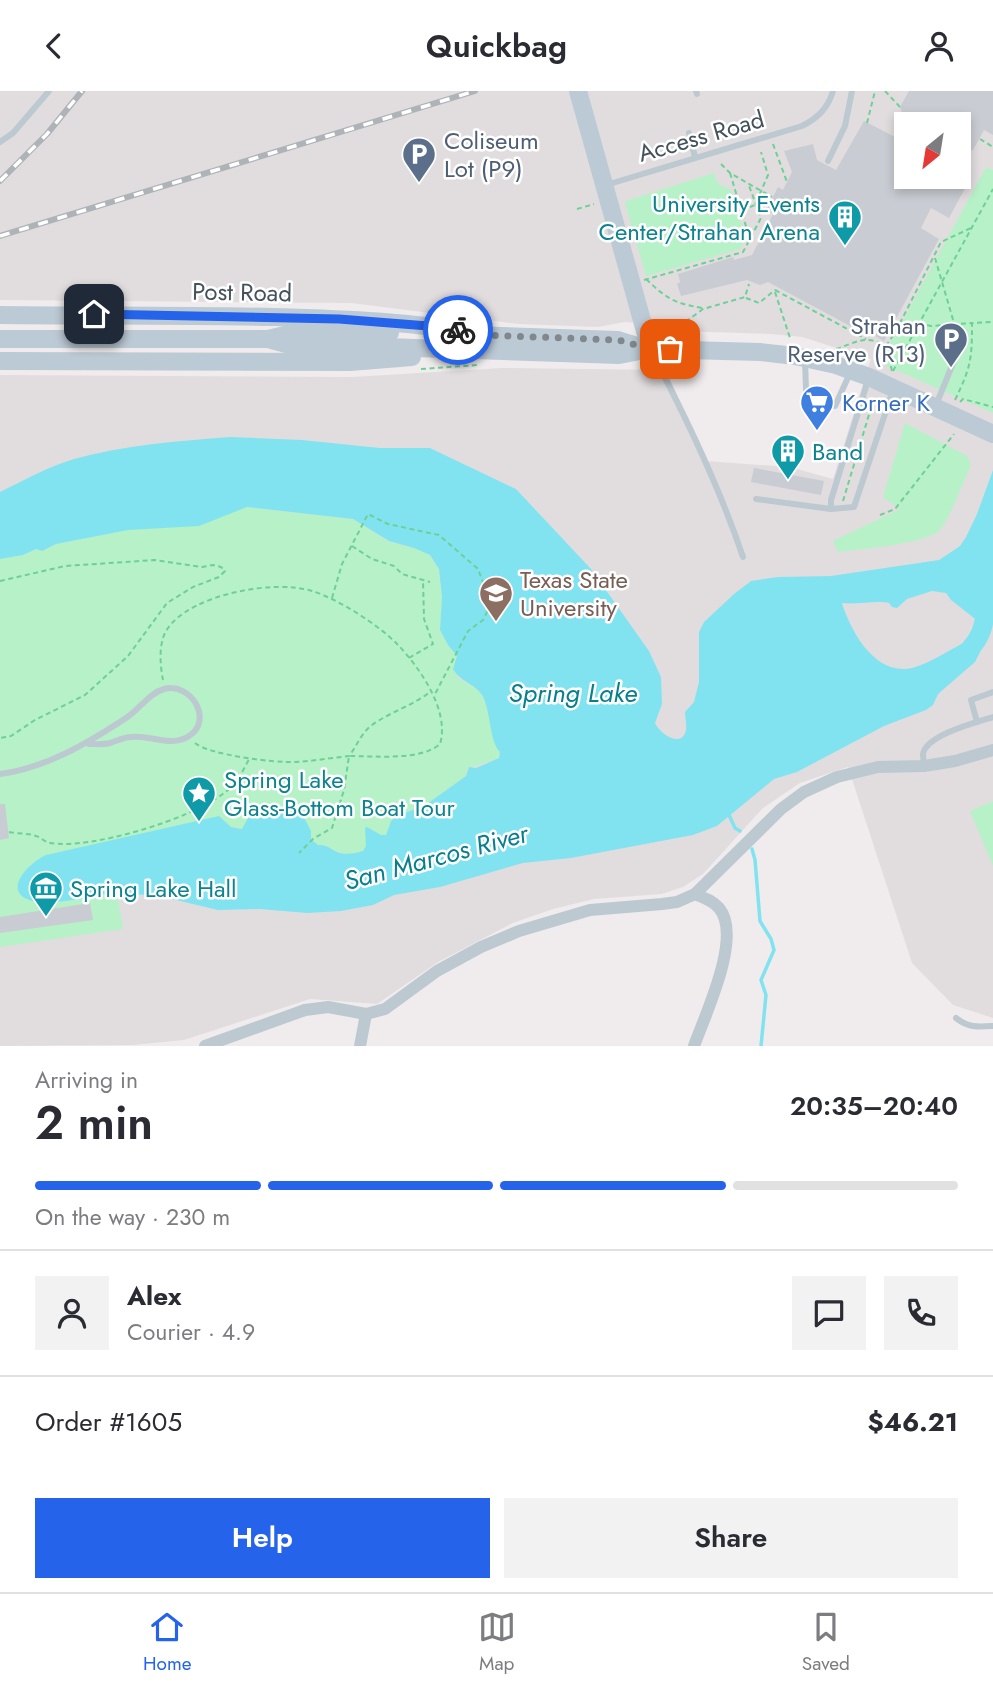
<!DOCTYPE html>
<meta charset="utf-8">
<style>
body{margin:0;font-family:Jost,sans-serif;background:#f2f2f3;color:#2b2b33;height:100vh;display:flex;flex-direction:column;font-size:26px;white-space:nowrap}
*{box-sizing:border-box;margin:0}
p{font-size:23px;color:#7c7c81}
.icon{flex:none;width:38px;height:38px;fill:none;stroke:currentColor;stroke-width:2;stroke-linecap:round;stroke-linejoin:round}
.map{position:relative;height:955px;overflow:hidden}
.details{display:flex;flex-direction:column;background:#fff;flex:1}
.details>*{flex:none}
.needle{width:46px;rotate:210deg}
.buttons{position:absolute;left:894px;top:21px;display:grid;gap:14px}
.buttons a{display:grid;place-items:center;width:77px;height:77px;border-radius:0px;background:#fff;box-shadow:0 4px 10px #0003;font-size:35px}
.pin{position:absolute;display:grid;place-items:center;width:60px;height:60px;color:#fff;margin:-30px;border-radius:14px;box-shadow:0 4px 10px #0006}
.courier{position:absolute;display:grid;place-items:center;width:70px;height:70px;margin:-35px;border:5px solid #2563eb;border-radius:50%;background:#fff;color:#222;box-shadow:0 2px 9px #0007}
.headline em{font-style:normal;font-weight:600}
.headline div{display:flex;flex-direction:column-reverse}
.headline{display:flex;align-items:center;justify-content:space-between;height:119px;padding:0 35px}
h1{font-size:46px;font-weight:600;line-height:52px}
.bar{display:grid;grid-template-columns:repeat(4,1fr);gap:10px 7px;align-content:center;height:84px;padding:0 35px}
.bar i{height:9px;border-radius:5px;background:#e1e1e2}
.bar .active{background:#2563eb}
.bar p{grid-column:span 4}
.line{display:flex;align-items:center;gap:18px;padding:0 35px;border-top:2px solid #e1e1e2}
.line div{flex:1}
.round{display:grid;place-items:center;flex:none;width:74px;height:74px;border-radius:0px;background:#f2f2f3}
.action{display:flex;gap:14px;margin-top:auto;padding:14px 35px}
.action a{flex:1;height:80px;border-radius:0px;background:#2563eb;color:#fff;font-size:28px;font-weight:600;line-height:80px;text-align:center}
.action a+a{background:#f2f2f3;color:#2b2b33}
header{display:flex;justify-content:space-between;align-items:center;height:91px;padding:0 35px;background:#fff;font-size:32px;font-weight:600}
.dock{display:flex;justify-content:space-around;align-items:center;height:98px;border-top:2px solid #e1e1e2;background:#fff;font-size:19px;color:#7c7c81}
.dock a{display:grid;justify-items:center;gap:4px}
.dock .active{color:#2563eb}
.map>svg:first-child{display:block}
</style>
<header><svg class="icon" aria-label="back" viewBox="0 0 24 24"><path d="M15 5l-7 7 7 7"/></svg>Quickbag<svg class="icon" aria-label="person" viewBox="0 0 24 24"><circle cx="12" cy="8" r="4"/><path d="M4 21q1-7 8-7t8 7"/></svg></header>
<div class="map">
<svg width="993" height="955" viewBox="0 0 993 955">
<rect width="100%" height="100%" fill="#f0eced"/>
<path fill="#e1dddf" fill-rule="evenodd" d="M0,0H993V927L953,914L912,872L848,676L800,692L763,717L703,783L683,796L662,803L594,808L553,818L513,832L438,871L377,913L310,908L184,949L133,954L0,955V284L352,286L502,277L666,279L706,370L790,376L833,388L871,268L802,246L771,243L677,240L661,234L625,231L598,236L519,233L351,212L0,209ZM906,33H959V86H906Z"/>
<g fill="#b7f1c8">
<polygon points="986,76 993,79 993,322 880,272"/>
<path d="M714,82C716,92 721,96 731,98L746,147L740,158L646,185L625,112L626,110Z"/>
<path d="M905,332L967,365L971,374C965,387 948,431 940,439C926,453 859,458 838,461L833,450L900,418L883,406Z"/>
<path d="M247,416L353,428L388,450L414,457L430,464L439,478L442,506L440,539L448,554L457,565V586L478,599L483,605L500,661L499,667L467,678L466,685L424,715L396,725L391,730L386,744C378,745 367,752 364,760C356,762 348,764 340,762C331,759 328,753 318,754L311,748L231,736L109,751L123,838L0,856V468L23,464L36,458L42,460L56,453L80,448Z"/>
<polygon points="993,710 993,775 970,720"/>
</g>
<path fill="#82e3f0" d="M230,346L302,349L380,357H430L516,398L591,478L649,560L661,586L662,613L655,632C660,643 682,658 686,639C687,635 685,626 685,621L694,611L699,591V541L704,531L734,503L751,490L778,486L831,485L939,469L960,455L966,446L977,423L993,379V526L974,527L951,509L946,502L932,500L907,508L897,517L892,516L889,512C876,509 857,514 842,512C851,541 875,585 912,577C931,572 948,559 966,551L980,561L975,571L938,603L933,614L926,619L884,635L797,681L774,688L717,735L693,744L571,767L523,772L440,796L394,804L373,814L341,820L307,822L260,818L218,819L155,804L102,803L90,806L88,802L82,803L83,808C67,809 49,814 33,810C0,802 28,772 46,764L219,725L231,736L242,738L254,716L300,719L311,740V748L318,754C328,753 331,759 340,762C348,764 356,762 363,760L366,755L365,737L367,736L381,744H386L391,730L396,725L424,715L466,685L469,676L476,677L499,667L500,661C489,650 491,619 482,604C474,592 460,591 453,578L457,565L448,554L440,539L442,506L439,478L430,464L414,457L389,450L353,428L247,416L199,435L128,439L56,453L42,460L36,458L23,464L0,468V401C24,389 48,376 74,368C124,354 178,350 230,346Z"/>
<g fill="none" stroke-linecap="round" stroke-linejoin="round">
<g stroke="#82e3f0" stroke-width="3.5">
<polyline points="728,722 735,737 740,740"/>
<polyline points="752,758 755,769 760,830 771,848 774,859 761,889 766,904 761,955"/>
</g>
<path stroke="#82e3f0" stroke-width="19" d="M953,572C980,554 989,534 983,503"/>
</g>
<g fill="#c9ccd2">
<polygon points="909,0 993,0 993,44 984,39 973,59 959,61 959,33 906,33 900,16"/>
<polygon points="864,30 899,48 906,34 906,86 959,86 959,79 971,86 949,127 931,117 921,137 939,148 884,250 868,241 867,244 768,191 760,194 747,189 681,205 677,193 680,191 678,183 733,166 734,169 752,164 773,123 766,119 778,96 783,99 792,81 784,60 813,53 817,69 836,79"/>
<polygon points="754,377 824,390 821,404 751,391"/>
<polygon points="0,713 5,713 9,747 0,749"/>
<polygon points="90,812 93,829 0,842 0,826"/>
</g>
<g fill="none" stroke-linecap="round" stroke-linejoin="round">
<g stroke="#6ed096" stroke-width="2" stroke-dasharray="5 3.5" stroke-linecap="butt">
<polyline points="885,0 900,16"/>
<polyline points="867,32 875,0"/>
<polyline points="980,48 993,56"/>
<polyline points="773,53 787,91"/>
<polyline points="721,73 730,82 772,106"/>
<polyline points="730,82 748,142 751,144"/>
<polyline points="577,118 594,113"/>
<polyline points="742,119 755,114 768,84 761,61"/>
<polyline points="935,167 954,232"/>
<path d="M646,188C667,208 674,212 702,217"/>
<polyline points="644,189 743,161 761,127 748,92"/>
<polyline points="775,199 866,248"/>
<polyline points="775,201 790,247"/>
<polyline points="746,207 759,212 775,199"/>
<polyline points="896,240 941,151 971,137"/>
<polyline points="672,241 703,218 745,206 749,193"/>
<path d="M836,258C857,251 865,244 885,254"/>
<polyline points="421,278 478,274"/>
<polyline points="892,280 886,255 896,240 918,232 931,235 972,232"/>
<polyline points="893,280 993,98"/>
<path d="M955,309C971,276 972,268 972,232L993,231"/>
<polyline points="960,311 963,308 993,316"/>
<polyline points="843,410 874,307"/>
<polyline points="880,424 895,418 954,343"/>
<polyline points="352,455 372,468 394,475 402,483 430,491"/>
<polyline points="0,490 65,475 155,469 202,476 213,474 221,476 225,480 219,486 193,496 167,512 128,565 85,604 35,629 11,645 0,647"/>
<polyline points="332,507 342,473 368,423 388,433 439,444 478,478 491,513 483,529 468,540 434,605"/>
<polyline points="409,567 433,553 424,528 423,489"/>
<path d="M163,589C160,574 158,550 168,537C192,503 275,488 312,500C338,508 379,534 398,554C420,577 450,620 440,653C421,670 374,665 349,665L344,699L332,737L313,748L299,762"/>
<path d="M195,652C209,664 275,672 295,671C313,670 331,667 349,665C357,655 361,642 372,634C390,621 412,615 430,601"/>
<path d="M9,741C18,743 28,742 36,745C41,746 44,751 50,752C90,759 192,728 224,702C236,694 243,680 249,668"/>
</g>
<g stroke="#bcc9d0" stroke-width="6">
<polyline points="696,0 697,3"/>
<polyline points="689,42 695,66"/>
<polyline points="0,51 13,42 49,0"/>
<polyline points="828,70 845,35 852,0"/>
<path d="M606,94L802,35C818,27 828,17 833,0"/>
<path d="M651,260C686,326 719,395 743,466"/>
<polyline points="805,269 806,299 810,307 835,315 851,280"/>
<polyline points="936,314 956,265"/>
<polyline points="756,408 831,418 854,416 893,299"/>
<polyline points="831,418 831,409 868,289"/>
<polyline points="977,631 971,609 993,601"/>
<path d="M924,675C924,671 923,667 923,663C926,644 977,631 993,626"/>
<path d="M0,683C46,677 88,652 126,627C139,619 149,602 164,598C191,591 214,629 189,645C171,657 149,643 131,646C124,646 117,650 110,652C103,654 96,653 89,653"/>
<path d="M956,927C969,937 978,936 993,935"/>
</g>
<g stroke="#bcc9d0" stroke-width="12">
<polyline points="205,955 305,919 328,916 366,923 385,918 437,880 481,856 519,840 590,819 662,813 677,811 695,803 781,718 804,701 837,686 878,676 924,675 955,670 993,659"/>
<polyline points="360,955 366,923"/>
<path d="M694,955C705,924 743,845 719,817C712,809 704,807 695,803"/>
</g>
<g stroke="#bccad5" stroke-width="18">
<polyline points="578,0 650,258"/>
<path d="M0,224C91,225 182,224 274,226C343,228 413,230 482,244"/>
<polyline points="470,244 618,249 644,257"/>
<polyline points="0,248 268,248 297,256 357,255 619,264 650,258 760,261 795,265 836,274 869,286 993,343"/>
<polyline points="268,248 293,242 390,242"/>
<polyline points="0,270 350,271 412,266"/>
</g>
<g stroke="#aeb3b8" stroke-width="6">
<g id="rail">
<polyline points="0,90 47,43 82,0"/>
<polyline points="0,145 475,0"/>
</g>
</g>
<use href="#rail" stroke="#fff" stroke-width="3.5" stroke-dasharray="10" stroke-linecap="butt"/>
</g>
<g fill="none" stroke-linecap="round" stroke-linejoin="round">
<polyline stroke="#80888e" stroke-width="7" stroke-dasharray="0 12.6" points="458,239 482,244 618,249 650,258 670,258"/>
<polyline stroke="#2563eb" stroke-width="9" points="94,223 339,228 441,236 458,239"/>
</g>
<defs>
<g id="parking-pin" transform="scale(1.75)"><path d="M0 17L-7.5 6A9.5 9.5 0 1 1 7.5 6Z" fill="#5c6f8a" stroke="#fff"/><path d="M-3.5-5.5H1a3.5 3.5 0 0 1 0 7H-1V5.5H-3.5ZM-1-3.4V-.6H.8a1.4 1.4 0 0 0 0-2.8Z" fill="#fff"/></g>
<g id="building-pin" transform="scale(1.75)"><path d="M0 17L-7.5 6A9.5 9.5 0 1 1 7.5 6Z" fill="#0f9aa8" stroke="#fff"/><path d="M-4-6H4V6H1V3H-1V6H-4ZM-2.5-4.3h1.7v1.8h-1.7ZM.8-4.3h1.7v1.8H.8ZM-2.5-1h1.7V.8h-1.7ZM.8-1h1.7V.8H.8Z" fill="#fff"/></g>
<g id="supermarket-pin" transform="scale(1.75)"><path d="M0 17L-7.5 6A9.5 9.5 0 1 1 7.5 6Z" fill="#3f7fe0" stroke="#fff"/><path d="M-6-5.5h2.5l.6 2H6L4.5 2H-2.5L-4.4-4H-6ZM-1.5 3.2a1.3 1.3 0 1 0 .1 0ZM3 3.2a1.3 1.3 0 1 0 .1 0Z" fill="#fff"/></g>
<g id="university-pin" transform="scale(1.75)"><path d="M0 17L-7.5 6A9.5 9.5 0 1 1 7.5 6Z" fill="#8d6e63" stroke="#fff"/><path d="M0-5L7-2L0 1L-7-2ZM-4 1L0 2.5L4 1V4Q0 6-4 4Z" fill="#fff"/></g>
<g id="sight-pin" transform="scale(1.75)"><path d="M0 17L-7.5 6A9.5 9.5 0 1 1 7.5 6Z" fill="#0f9aa8" stroke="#fff"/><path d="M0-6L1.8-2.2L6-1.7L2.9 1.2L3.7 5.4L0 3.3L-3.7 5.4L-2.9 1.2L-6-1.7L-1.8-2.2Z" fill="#fff"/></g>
<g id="museum-pin" transform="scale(1.75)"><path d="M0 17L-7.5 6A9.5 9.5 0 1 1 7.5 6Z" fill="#0f9aa8" stroke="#fff"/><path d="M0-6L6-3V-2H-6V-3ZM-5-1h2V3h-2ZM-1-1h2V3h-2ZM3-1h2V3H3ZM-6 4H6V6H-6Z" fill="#fff"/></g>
</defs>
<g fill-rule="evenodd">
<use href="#parking-pin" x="419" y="63"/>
<use href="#building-pin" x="845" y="126"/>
<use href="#parking-pin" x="951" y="248"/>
<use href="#supermarket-pin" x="817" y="311"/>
<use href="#building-pin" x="788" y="360"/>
<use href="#university-pin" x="496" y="502"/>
<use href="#sight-pin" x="199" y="702"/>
<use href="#museum-pin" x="46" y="797"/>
</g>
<g text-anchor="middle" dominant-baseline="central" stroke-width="5" stroke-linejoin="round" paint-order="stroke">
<g font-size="24" fill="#44525b" stroke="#fff">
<text transform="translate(701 45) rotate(-16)">Access Road</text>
<text transform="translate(242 201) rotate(1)">Post Road</text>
</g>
<g font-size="24" fill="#4e5e75" stroke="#fff" text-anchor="start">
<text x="444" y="49">Coliseum<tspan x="444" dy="28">Lot (P9)</tspan></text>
<text x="926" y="234" text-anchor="end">Strahan<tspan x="926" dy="28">Reserve (R13)</tspan></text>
</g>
<g font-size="24" fill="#0d838f" stroke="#fff" text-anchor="start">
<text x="820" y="112" text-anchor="end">University Events<tspan x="820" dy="28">Center/Strahan Arena</tspan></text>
<text x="812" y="360">Band</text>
<text x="224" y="688">Spring Lake<tspan x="224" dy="28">Glass-Bottom Boat Tour</tspan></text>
<text x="70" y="797">Spring Lake Hall</text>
</g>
<g font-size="24" fill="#366cbe" stroke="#fff" text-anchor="start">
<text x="842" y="311">Korner K</text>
</g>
<g font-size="24" fill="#785e54" stroke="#fff" text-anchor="start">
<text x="520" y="488">Texas State<tspan x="520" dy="28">University</tspan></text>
</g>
<g font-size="26" font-style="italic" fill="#077f8e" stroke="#fff">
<text x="573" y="602">Spring Lake</text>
<text transform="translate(436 766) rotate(-15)">San Marcos River</text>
</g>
</g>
</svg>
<div class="buttons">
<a><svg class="needle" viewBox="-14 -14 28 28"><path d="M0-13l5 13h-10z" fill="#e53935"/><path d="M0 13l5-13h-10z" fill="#7c7c81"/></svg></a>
</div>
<div class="pin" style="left:670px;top:258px;background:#ea580c"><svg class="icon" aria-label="bag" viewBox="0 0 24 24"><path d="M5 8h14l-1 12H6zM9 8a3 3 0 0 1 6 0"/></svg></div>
<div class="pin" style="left:94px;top:223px;background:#1f2937"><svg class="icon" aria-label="home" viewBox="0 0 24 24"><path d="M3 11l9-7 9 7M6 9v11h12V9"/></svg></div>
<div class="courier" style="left:458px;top:239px"><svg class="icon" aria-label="bike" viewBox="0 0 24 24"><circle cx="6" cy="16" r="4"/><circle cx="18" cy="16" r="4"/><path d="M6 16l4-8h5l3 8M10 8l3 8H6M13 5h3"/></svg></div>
</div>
<section class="details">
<div class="headline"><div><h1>2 min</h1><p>Arriving in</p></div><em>20:35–20:40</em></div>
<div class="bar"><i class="active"></i><i class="active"></i><i class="active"></i><i></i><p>On the way · 230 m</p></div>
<div class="line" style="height:126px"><a class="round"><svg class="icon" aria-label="person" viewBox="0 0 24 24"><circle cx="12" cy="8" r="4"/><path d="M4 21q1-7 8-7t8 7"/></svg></a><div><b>Alex</b><p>Courier · 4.9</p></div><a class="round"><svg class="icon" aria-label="chat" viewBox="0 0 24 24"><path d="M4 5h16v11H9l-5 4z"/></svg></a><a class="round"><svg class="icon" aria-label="phone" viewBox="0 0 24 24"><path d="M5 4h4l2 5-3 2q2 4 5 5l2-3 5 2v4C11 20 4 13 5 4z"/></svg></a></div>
<div class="line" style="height:91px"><div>Order #1605</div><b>$46.21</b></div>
<div class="action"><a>Help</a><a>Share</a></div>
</section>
<nav class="dock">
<a class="active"><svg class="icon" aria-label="home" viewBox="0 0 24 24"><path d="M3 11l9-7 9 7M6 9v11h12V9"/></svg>Home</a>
<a><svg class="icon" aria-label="map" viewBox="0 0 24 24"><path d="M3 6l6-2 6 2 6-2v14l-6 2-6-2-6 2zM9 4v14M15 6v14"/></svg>Map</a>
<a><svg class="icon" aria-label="saved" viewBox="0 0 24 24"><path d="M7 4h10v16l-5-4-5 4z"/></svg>Saved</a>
</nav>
